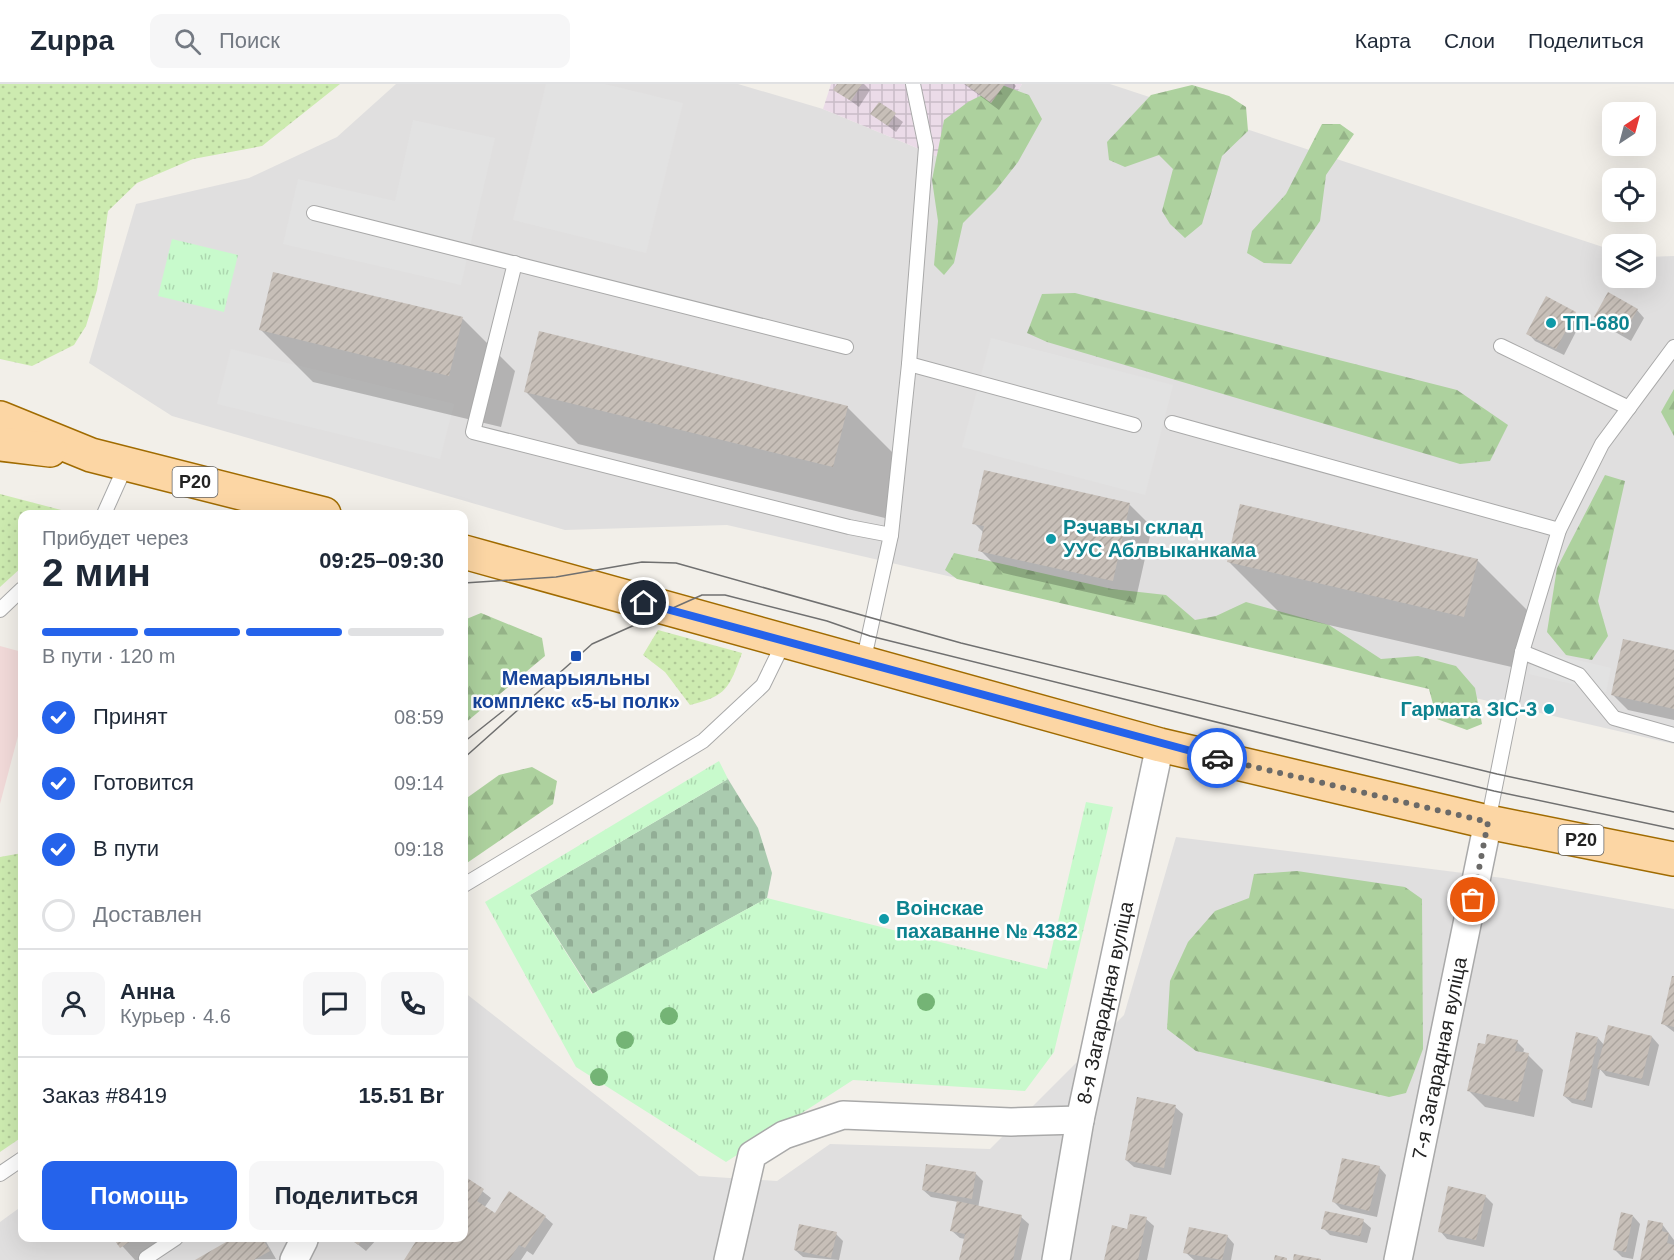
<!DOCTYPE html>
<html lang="ru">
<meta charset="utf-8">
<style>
body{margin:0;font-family:Helvetica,sans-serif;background:#f6f6f7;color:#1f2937;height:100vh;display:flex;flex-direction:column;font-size:22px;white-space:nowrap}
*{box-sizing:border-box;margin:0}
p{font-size:20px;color:#747a83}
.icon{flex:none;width:33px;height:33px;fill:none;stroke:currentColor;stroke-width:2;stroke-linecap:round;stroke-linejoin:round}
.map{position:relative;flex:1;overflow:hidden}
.panel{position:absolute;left:18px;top:426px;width:450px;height:732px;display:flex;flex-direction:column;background:#fff;border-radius:12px;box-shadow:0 6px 24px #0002}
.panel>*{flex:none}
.needle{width:39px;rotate:36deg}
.controls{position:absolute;left:1602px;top:18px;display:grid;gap:12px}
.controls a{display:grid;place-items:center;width:54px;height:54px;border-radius:12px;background:#fff;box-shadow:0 6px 24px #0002;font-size:30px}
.pin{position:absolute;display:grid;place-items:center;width:51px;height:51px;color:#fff;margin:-26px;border:3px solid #fff;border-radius:50%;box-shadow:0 2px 6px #0007}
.courier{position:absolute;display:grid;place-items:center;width:60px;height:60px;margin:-30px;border:4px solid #2563eb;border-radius:50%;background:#fff;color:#222;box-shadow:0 2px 8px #0007}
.head em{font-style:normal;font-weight:700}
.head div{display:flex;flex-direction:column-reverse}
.head{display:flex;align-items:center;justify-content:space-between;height:102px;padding:0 24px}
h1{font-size:39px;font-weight:700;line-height:45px}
.bar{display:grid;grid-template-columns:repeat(4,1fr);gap:9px 6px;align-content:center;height:72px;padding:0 24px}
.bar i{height:8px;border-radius:4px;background:#e0e1e3}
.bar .selected{background:#2563eb}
.bar p{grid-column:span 4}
.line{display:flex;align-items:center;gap:15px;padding:0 24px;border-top:2px solid #e0e1e3}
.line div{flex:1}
.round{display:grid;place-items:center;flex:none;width:63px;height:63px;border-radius:12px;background:#f6f6f7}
ol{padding:0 24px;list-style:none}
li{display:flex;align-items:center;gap:18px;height:66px}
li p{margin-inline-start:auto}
li .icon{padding:6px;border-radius:50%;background:#2563eb;color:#fff;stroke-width:4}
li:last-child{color:#747a83}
li i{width:33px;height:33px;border:3px solid #e0e1e3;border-radius:50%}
.button{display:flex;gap:12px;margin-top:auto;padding:12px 24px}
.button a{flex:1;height:69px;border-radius:12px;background:#2563eb;color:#fff;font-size:24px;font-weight:700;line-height:69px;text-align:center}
.button a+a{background:#f6f6f7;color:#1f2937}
header{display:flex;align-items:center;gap:36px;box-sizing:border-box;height:84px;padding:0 30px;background:#fff;border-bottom:2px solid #e0e1e3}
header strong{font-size:28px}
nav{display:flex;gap:33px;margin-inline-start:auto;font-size:21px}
.search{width:420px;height:54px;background:#f6f6f7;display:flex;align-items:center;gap:15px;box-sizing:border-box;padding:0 21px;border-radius:12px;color:#747a83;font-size:22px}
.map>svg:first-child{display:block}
</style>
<header>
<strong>Zuppa</strong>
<div class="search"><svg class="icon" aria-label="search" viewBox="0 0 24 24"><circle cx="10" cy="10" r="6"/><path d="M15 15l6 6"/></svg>Поиск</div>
<nav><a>Карта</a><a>Слои</a><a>Поделиться</a></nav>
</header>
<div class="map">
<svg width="1674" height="1176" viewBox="0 0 1674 1176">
<defs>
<pattern id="industrial-grid" width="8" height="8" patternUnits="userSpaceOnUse" patternTransform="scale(1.5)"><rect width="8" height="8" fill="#ebdbe8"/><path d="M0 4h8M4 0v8" fill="none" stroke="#c9bcc7"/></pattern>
<pattern id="grass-dots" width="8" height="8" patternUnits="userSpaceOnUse" patternTransform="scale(1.5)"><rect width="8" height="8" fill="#cdebb0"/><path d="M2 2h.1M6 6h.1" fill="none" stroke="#b0c997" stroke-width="1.8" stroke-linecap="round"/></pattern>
<pattern id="forest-firs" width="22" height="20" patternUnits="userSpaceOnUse" patternTransform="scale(1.5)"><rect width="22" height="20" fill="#add19e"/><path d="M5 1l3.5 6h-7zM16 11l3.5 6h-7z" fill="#95b388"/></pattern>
<pattern id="cemetery-stones" width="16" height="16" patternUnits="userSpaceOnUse" patternTransform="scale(1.5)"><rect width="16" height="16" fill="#aacbaf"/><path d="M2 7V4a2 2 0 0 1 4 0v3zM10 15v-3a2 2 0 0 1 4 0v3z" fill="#92ae96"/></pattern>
<pattern id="park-tufts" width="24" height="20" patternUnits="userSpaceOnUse" patternTransform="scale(1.5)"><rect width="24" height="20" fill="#c8facc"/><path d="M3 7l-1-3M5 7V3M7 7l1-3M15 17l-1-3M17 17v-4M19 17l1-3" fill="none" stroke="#acd6af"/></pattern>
<pattern id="building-hatch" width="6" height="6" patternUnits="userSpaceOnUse" patternTransform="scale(1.5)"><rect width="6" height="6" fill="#c7bfb8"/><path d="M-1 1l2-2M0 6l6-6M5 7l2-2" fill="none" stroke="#aba49e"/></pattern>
</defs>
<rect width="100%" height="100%" fill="#f2efe9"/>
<g fill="#e0dfdf">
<polygon points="396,0 738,0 823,25 970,86 1022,0 1110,0 1612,166 1612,194 1646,194 1646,173 1674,172 1674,660 727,441 565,446 172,332 89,279 136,120 249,94 337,53"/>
<polygon points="1176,753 1503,794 1674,825 1674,1176 0,1176 0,1138 22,1122 22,1154 464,1154 464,908 699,1092 777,1097 830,1060 990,1065 1124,931"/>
</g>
<polygon fill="#f2dad9" points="0,562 22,568 22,637 0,720"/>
<polygon fill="url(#industrial-grid)" points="831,0 1022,0 970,86 823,25"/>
<g fill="url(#grass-dots)">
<polygon points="0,0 340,0 262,62 193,75 137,99 108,127 97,206 86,242 74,261 32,282 0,275"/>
<polygon points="0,410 65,427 63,430 22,430 22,483 0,503"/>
<path d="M658,546L742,569C729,604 727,612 690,621L665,588L643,571Z"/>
<polygon points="22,769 22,1053 0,1068 0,773"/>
</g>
<g fill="url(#forest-firs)">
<polygon points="1002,1 1029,11 1042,35 1018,78 996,106 963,139 954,179 944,191 934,181 938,137 932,96 944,36 968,18"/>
<polygon points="1192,1 1229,12 1246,23 1248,47 1222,72 1202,140 1185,154 1170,140 1162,127 1173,85 1159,71 1125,83 1109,76 1107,58 1151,11"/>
<polygon points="1322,40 1340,40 1354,50 1326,91 1320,137 1291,180 1264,179 1247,169 1252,147 1286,110"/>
<polygon points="1075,209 1457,306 1508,341 1490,377 1460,380 1047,258 1027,249 1042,210"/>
<polygon points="1674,305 1674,352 1661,328"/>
<polygon points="1605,391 1625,397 1598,517 1608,552 1592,576 1566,571 1547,548 1557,484"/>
<polygon points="954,469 1112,505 1166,511 1195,536 1216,532 1246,518 1329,541 1381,575 1418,572 1456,582 1475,604 1482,640 1467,646 1437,635 1429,605 957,495 945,486"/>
<polygon points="481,529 542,554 545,572 464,640 464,536"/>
<polygon points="532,683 557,697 553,720 464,781 464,716 499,691"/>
<polygon points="1297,787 1405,803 1422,815 1423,965 1406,1009 1389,1013 1196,967 1167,945 1170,897 1188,858 1215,827 1249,814 1254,790"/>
</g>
<polygon fill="url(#cemetery-stones)" points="728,695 758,744 772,789 767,814 593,910 530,811"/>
<g fill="url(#park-tufts)">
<polygon points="172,155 238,171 224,228 158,212"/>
<polygon points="719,677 728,695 530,811 592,910 767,814 1047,885 1086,718 1113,723 1054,968 1025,1007 853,996 726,1078 576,983 485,818"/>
</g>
<g fill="#e2e2e2">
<polygon points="546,0 605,0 683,19 646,169 513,136"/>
<polygon points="413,36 495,54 461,201 283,160 298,95 395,117"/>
<polygon points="991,254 1173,301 1145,411 962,363"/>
<polygon points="231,265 454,320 440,375 217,320"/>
<polygon points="1534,566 1611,584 1606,608 1529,590"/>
</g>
<g fill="#0003">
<polygon points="839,0 864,0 870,6 859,23 835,5"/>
<polygon points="964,0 1014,0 1016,2 999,26"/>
<polygon points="879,20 903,38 896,48 872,30"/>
<polygon points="1637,226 1644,234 1631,257 1603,241 1596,233"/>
<polygon points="1575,229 1582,236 1564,271 1535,257 1528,249"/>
<polygon points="463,235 515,287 501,343 313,298 261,246"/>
<polygon points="526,308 847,323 899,375 885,434 578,360"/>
<polygon points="1129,420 1152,443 1135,519 1003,489 980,466 984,449 974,439"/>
<polygon points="1477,476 1529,528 1516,584 1281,530 1229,478"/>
<polygon points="1674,567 1674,636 1628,626 1613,611"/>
<polygon points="1674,894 1674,948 1662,939"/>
<polygon points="1652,953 1659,961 1649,1002 1606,992 1600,985 1592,1024 1572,1019 1564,1012 1598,954 1604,961"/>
<polygon points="1517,958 1524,965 1523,970 1528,971 1543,986 1534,1033 1485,1023 1469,1007 1490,963"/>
<polygon points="1175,1023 1183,1030 1171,1091 1134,1083 1126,1076"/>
<polygon points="1379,1083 1386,1091 1377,1133 1341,1125 1334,1118"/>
<polygon points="975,1089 983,1097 978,1124 1021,1133 1029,1140 1021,1176 961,1176 965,1155 960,1154 952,1147 958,1118 931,1113 923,1106"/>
<polygon points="464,1093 491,1114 484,1124 495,1131 545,1133 553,1140 533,1171 527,1167 521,1176 405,1176 420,1154 464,1154"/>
<polygon points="1485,1112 1493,1120 1484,1163 1447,1155 1440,1147"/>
<polygon points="1633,1132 1640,1140 1633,1175 1622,1173 1614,1165"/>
<polygon points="1146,1135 1154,1142 1147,1176 1106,1176"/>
<polygon points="1363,1137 1371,1144 1367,1159 1330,1151 1323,1144"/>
<polygon points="1662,1140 1674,1156 1674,1176 1642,1176"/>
<polygon points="836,1150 843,1157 839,1176 803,1173 795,1166"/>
<polygon points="1227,1152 1234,1160 1231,1176 1194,1176 1185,1168"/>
<polygon points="115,1154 174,1154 141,1176 135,1176"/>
<polygon points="236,1154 264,1154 276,1175 198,1176"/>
<polygon points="350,1154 378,1154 366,1167"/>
</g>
<g fill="url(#building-hatch)">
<polygon points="837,0 862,0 851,17 833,6"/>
<polygon points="965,0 1005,0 991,19"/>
<polygon points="879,18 896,29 888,42 870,30"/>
<polygon points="273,188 463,233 449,292 259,246"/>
<polygon points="1608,208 1638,225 1623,250 1594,233"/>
<polygon points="1546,212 1576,228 1556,265 1526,250"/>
<polygon points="539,247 848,322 833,383 524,308"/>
<polygon points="984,386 1130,419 1113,497 978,467 984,442 972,440"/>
<polygon points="1240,420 1478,475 1464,533 1227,478"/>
<polygon points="1623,555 1674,566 1674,625 1611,611"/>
<polygon points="1672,892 1674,892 1674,943 1661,940"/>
<polygon points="1608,941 1652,952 1642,995 1597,985"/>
<polygon points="1576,948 1598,953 1585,1017 1563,1012"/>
<polygon points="1487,950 1518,956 1515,967 1529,969 1518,1018 1467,1007 1478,959 1485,960"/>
<polygon points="1137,1013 1176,1021 1164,1084 1125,1076"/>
<polygon points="1342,1074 1380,1082 1369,1127 1332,1118"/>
<polygon points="926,1080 976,1088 972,1115 922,1106"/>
<polygon points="464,1092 484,1105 477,1117 495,1129 509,1107 546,1132 525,1164 519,1161 509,1176 404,1176 418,1154 464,1154"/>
<polygon points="1448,1102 1486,1111 1476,1156 1438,1148"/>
<polygon points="957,1117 1022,1131 1013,1176 959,1176 965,1150 950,1147"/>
<polygon points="1325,1127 1364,1135 1360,1152 1321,1145"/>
<polygon points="1621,1128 1633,1131 1626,1168 1613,1166"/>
<polygon points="1130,1130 1147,1133 1138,1176 1104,1176 1112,1141 1127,1145"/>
<polygon points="1648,1136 1663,1139 1662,1147 1669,1149 1667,1159 1674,1161 1674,1176 1640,1176"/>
<polygon points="799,1140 837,1148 831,1174 794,1166"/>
<polygon points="1189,1143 1228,1151 1222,1176 1183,1169"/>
<polygon points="113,1154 136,1154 120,1164"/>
<polygon points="233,1154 262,1154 270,1167 254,1176 195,1176"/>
<polygon points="349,1154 364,1154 358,1161"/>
<polygon points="1294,1170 1321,1175 1321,1176 1293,1176"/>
<polygon points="1275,1171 1287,1174 1287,1176 1274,1176"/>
</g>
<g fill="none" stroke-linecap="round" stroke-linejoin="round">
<g stroke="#a9a9a9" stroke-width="16">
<g id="service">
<polyline points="314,129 846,263"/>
<polyline points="515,179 473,348 849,443 891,451"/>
<polyline points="1501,262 1629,324"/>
<polyline points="909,280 1134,341"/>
<polyline points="1172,339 1559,446"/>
<polyline points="104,430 126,381"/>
<polyline points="0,526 22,505"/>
<polyline points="1522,568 1579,591 1614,634 1674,651"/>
<polyline points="863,579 891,451 909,280 926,63 913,0"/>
<polyline points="1488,738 1522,568 1559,446 1602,360 1674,263"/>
<polyline points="464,801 703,657 763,601 784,558"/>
<polyline points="0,1090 22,1075"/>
<polyline points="146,1174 176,1154"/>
</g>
</g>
<g stroke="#a9a9a9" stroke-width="30">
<g id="minor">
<polyline points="294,1176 304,1156"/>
<polyline points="728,1176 752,1071 784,1051 843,1031 1011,1038 1080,1036"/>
<path id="s1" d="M1056,1176L1080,1036L1160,661"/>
<path id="s2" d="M1398,1176L1488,738"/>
</g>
</g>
<g stroke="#a06b00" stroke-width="36">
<g id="primary">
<polyline points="0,334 91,371 324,430"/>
<polyline points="0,360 50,366"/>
<polyline points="464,468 1160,661 1488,738 1674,775"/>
</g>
</g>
<use href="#service" stroke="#fff" stroke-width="14"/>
<use href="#minor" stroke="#fff" stroke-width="27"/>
<use href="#primary" stroke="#fcd6a4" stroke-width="33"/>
<g stroke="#707070" stroke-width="1.5">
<polyline points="464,499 556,493 642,478 676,479 961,559 1497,690 1674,728"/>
<polyline points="464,658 508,623"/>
<polyline points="464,674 592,560 702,511 725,511 827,537 870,552 1494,707 1674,745"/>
</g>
</g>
<g fill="#74b475">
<circle cx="926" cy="918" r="9"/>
<circle cx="669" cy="932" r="9"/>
<circle cx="625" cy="956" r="9"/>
<circle cx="599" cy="993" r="9"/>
</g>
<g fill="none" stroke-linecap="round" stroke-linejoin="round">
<polyline stroke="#6b6a68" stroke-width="6" stroke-dasharray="0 10.8" points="1217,674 1488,738 1473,816"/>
<polyline stroke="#2563eb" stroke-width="8" points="644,519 1217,674"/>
</g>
<g fill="#0f9aa8" stroke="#fff" stroke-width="2">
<circle cx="1551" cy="239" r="6"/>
<circle cx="1051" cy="455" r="6"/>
<circle cx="1549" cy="625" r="6"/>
<circle cx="884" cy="835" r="6"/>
</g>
<rect fill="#1a4fb4" stroke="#fff" stroke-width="2" x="570" y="566" width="12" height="12" rx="3"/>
<g text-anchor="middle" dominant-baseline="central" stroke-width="5" stroke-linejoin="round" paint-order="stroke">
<g fill="#fff" stroke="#646464" stroke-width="1.5">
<rect x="172.5" y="383" width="45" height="30" rx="4.5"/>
<rect x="1558.5" y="741" width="45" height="30" rx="4.5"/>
</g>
<g font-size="18" font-weight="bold" fill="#222">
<text x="195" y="398">Р20</text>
<text x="1581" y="756">Р20</text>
</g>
<g font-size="20" font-weight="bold" fill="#0d838f" stroke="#fff" text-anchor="start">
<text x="1563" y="239">ТП-680</text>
<text x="1063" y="443">Рэчавы склад<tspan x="1063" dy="23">УУС Аблвыканкама</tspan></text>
<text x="1537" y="625" text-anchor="end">Гармата ЗІС-3</text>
<text x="896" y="824">Воінскае<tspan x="896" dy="23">пахаванне № 4382</tspan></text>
</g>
<g font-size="20" font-weight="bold" fill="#164399" stroke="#fff">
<text x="576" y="594">Мемарыяльны<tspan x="576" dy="23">комплекс «5-ы полк»</tspan></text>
</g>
<g font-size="20" fill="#222" stroke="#fff">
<text stroke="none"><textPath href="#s1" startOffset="262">8-я Загарадная вуліца</textPath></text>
<text stroke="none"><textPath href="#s2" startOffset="206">7-я Загарадная вуліца</textPath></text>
</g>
</g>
</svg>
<div class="controls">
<a><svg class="needle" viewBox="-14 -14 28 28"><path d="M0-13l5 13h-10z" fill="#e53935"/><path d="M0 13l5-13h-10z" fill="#747a83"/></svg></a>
<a><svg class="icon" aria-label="locate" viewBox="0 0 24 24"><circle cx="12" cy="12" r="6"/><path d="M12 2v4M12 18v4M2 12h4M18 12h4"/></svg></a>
<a><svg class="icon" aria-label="layers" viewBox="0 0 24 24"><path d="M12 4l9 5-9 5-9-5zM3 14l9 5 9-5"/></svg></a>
</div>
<div class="pin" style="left:1473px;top:816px;background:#ea580c"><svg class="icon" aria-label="bag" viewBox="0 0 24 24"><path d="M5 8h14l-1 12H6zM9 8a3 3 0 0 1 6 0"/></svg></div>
<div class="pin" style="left:644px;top:519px;background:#1f2937"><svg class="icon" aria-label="home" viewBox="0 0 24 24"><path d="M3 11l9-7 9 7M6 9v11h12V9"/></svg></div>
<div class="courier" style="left:1217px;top:674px"><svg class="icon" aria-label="car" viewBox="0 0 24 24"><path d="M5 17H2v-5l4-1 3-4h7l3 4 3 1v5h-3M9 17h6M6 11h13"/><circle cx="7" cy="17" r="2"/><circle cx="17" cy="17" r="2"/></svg></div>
<section class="panel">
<div class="head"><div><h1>2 мин</h1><p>Прибудет через</p></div><em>09:25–09:30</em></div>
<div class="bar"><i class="selected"></i><i class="selected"></i><i class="selected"></i><i></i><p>В пути · 120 m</p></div>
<ol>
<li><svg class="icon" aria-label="check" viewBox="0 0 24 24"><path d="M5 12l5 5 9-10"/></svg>Принят<p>08:59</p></li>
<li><svg class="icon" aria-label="check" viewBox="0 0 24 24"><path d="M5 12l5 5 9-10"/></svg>Готовится<p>09:14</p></li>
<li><svg class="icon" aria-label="check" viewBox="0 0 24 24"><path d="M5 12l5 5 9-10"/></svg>В пути<p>09:18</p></li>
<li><i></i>Доставлен</li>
</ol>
<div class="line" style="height:108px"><a class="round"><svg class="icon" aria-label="person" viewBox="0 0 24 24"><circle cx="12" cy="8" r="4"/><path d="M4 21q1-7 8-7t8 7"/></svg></a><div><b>Анна</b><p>Курьер · 4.6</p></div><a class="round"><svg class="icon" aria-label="chat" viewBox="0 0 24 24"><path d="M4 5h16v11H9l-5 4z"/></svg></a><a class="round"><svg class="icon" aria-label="phone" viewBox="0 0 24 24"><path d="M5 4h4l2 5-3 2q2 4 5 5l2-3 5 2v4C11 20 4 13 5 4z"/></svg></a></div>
<div class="line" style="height:78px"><div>Заказ #8419</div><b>15.51 Br</b></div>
<div class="button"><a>Помощь</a><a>Поделиться</a></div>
</section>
</div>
